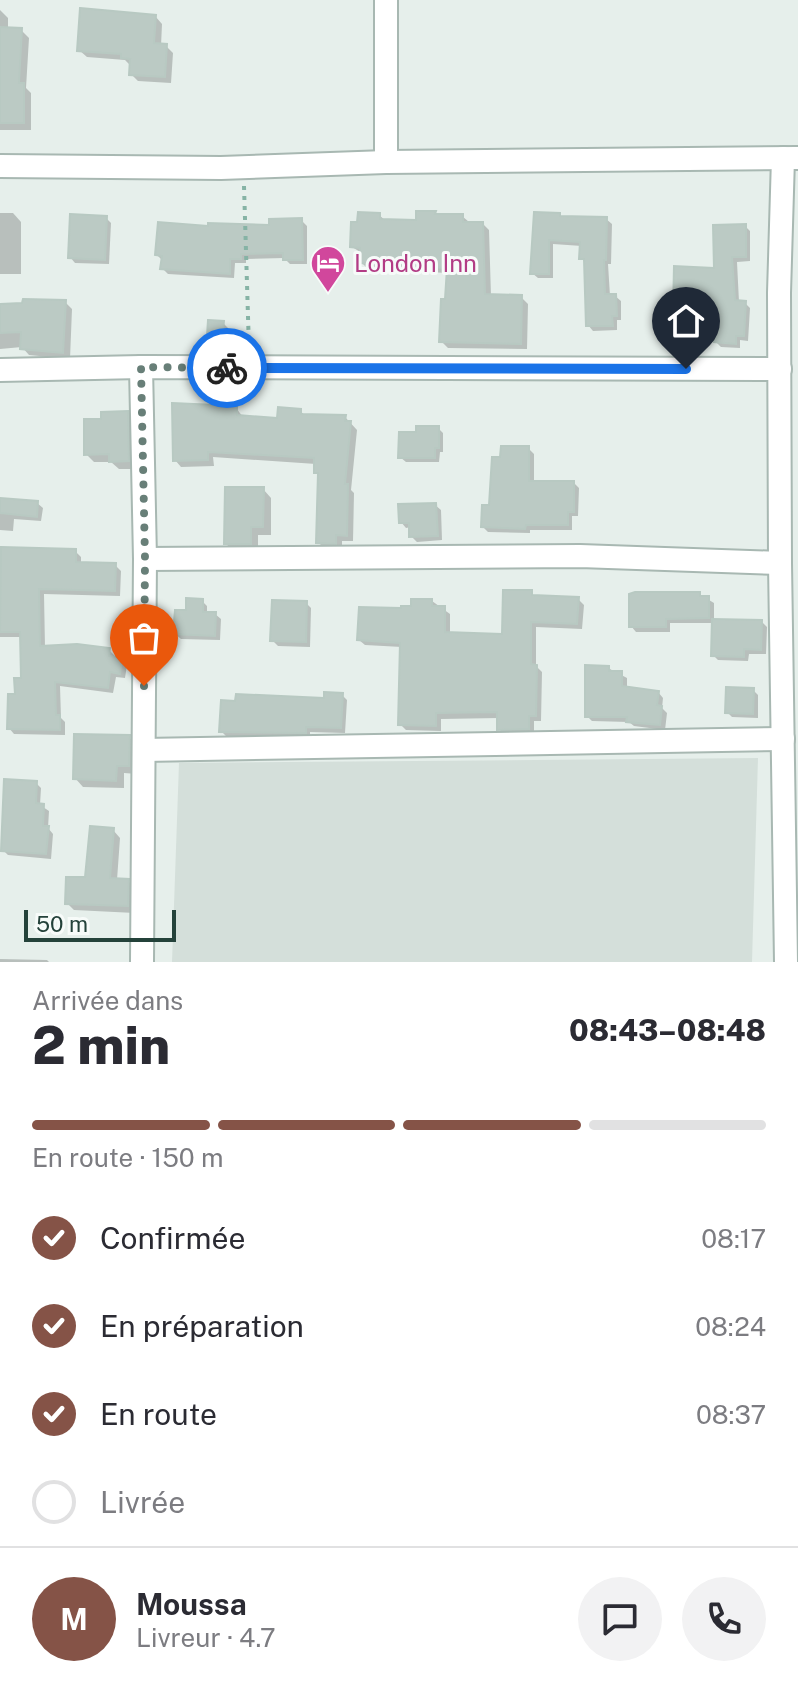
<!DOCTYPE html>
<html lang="fr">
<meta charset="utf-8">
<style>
body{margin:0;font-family:"Public Sans",sans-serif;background:#f2f2f3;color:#2b2b33;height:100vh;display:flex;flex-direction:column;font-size:30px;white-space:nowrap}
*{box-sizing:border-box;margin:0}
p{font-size:26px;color:#7c7c81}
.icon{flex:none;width:44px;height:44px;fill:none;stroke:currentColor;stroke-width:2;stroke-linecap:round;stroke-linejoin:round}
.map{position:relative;height:962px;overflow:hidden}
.sheet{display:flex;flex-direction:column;background:#fff;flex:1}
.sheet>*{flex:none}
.scale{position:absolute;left:24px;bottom:20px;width:152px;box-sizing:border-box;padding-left:8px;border:4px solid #24423a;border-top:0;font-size:22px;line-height:28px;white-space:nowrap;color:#24423a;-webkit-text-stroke:6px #f7fbf9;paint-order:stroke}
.pin{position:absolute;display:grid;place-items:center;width:68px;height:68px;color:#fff;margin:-82px -34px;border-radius:50% 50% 50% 0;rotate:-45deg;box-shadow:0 0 8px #0007}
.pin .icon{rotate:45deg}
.courier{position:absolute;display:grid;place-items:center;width:80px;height:80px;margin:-40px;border:6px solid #1a73e8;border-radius:50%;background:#fff;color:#222;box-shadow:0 2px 10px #0007}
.headline em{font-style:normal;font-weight:800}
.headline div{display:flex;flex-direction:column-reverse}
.headline{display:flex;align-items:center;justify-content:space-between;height:136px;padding:0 32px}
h1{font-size:52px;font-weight:800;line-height:60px}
.bar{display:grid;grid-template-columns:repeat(4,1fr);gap:12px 8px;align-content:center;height:96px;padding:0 32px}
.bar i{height:10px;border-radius:6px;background:#e1e1e2}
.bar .selected{background:#855347}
.bar p{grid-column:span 4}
.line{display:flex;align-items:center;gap:20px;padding:0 32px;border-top:2px solid #e1e1e2}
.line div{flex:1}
.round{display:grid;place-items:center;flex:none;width:84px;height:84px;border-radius:42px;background:#f2f2f3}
ol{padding:0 32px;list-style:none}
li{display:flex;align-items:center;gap:24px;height:88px}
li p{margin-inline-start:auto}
li .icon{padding:8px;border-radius:50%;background:#855347;color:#fff;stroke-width:4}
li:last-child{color:#7c7c81}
li i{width:44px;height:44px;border:4px solid #e1e1e2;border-radius:50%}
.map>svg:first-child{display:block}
</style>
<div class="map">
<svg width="798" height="962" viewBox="0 0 798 962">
<rect width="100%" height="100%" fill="#e6efeb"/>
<polygon fill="#d4dfda" points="758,758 752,962 172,962 179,763"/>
<g fill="#0003">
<polygon points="0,10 8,18 8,29 21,30 29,38 26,88 31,93 31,130 0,130"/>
<polygon points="155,16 162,24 161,46 166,46 173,53 171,83 138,81 131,74 130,65 125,60 87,57 79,50"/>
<polygon points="0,213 13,213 21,222 21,274 0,274"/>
<polygon points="435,213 438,216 462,216 469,222 483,224 489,230 491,296 521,297 528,304 527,349 448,348 441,341 448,273 368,269 361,262 362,253 352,247 379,215 386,221 417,222"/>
<polygon points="536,214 562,218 606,219 612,224 611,264 608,264 610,296 615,296 621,301 621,320 617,320 617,330 593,331 588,325 586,263 581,258 582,246 553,244 553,278 538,278 532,273"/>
<polygon points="106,218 111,223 109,264 75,263 70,257"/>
<polygon points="302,221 307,226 307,264 290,264 284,258 246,259 246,263 235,263 234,278 168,274 162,268 163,261 157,255 210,228 271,227"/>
<polygon points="745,226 750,231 750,261 737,262 739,302 745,303 750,308 748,341 740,340 740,348 721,347 716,342 717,325 689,325 684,316 680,316 675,311 716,270"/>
<polygon points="65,302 72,309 70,359 29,355 22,347 0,349 0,306"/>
<polygon points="223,323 228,328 228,333 235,333 250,344 249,358 213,356 208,351"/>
<polygon points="236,408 243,417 279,420 300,411 306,416 345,417 357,430 351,490 354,493 353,541 342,541 342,549 325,549 318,542 320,476 316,472 316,464 213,457 214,466 181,467 175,460"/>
<polygon points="127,413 135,421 136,469 119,469 111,462 94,462 86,454 103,421"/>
<polygon points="438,428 443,433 443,452 440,452 439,462 406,462 400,457"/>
<polygon points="528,448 534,454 534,483 574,483 579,488 578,516 572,516 572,530 530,530 530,533 488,532 483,527 491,507 502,459"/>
<polygon points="263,489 271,498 271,535 258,535 258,552 235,552 226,544"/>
<polygon points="0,500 37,503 43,508 41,521 14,519 13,531 0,530"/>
<polygon points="435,505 441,510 442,540 417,542 411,536 411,527 406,528 401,522"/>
<polygon points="75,551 81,557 81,564 115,565 121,571 120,596 44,594 45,648 109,650 115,656 115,659 121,660 127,665 125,678 116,677 113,693 60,686 61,718 65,722 65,735 14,734 9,728 23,680 22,637 0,637 0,574"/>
<polygon points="531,592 536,598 578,599 584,605 582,629 536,627 536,666 542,672 541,721 534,721 534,734 505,735 499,729 499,718 441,719 441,731 406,730 400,724 402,647 365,645 359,640 403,611 432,601 450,614 450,634 504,636"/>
<polygon points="699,594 714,603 714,621 762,622 767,627 766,654 749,654 748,661 718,660 713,655 714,623 670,623 670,632 636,632 631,626"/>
<polygon points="202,601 207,606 207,614 215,614 221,619 220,640 181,639 175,634 187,612"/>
<polygon points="306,603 311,608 310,647 278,646 272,640"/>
<polygon points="608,668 627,678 627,688 658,692 663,698 662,708 667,713 665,730 634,726 629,722 592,721 587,716"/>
<polygon points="753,690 758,695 758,718 732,717 727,712"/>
<polygon points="342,695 347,700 345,733 310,732 310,738 226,736 221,731"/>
<polygon points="129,737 137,746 137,774 124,773 124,788 83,787 75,778"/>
<polygon points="36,783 41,788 40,805 49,811 48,828 53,834 51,859 8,855 3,850"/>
<polygon points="113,830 120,838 117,880 128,881 135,888 135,913 74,910 67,903 87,879"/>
<polygon points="0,959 47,960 49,962 0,962"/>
</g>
<g fill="#bbcac4" stroke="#b8c9c2" stroke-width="2">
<polygon points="80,8 156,15 154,43 167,44 165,77 129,75 130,59 121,58 121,54 77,51"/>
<polygon points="0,27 22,28 19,83 24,83 24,123 0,123"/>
<polygon points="416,211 436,211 435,214 463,214 463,222 483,222 485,294 522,295 521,344 439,342 441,299 445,299 447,268 359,263 360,248 350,247 351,222 357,222 358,212 380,213 380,219 416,220"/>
<polygon points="534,212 560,213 560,216 607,217 606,260 604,260 605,294 616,294 617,316 612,316 613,326 586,326 584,259 579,259 580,242 549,240 549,274 530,274"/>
<polygon points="70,214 107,216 105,260 68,258"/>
<polygon points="302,218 303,260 283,260 283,253 241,254 241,259 230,259 230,274 160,269 162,256 155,255 158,222 208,226 208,223 269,225 269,219"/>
<polygon points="746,224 746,257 732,257 735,300 746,301 744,336 736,336 736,344 714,342 715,321 682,320 682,312 673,312 674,266 714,268 713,225"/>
<polygon points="23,299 66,300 63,353 20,349 21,332 0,333 0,304 22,303"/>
<polygon points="208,320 224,321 223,330 236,331 236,336 246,337 245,353 206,352"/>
<polygon points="172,403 237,406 237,415 277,418 278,407 301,409 301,414 346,415 345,421 351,421 345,484 348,484 347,536 336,535 336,544 316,543 318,473 314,473 314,458 208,452 208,460 173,461"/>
<polygon points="128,411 129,461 109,462 109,454 84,455 84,419 101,419 101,412"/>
<polygon points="416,426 439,426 439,448 435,448 435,458 398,458 399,432 416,432"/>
<polygon points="501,446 529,446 529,481 574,481 574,512 568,512 568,525 526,525 525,529 481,527 482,505 489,505 492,457 500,457"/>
<polygon points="225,487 264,487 263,527 251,527 251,544 224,544"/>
<polygon points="0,498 38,501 37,517 0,513"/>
<polygon points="436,503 438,536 409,537 409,523 399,523 398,504"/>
<polygon points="1,547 76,549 76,562 116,563 115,591 39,589 40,646 77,644 110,648 109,656 122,658 120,674 110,672 108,688 55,682 56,715 60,715 60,730 7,729 8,694 15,694 14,678 21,678 20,632 0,632"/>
<polygon points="503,590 532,590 532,595 579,597 577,624 531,622 531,664 537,665 536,716 529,716 529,729 497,730 497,712 436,713 436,726 398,725 400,643 357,640 359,607 401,608 401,606 411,606 411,599 432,599 432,606 445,606 445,632 502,634"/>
<polygon points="635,592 700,592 700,596 709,596 709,618 666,619 666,627 629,627 629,594"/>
<polygon points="186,598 203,599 203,612 216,612 215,636 173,634 175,610 186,610"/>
<polygon points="272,600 307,601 306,642 270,641"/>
<polygon points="712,619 762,620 761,650 744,649 744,657 711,656"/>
<polygon points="585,665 609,666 609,671 622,671 622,686 659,691 657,705 662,706 660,725 626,722 627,717 585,717"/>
<polygon points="726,687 754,688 753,714 725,713"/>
<polygon points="324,692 343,693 341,728 306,727 306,733 219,732 221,700 235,701 236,694 324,698"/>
<polygon points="74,734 130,735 129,766 117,766 116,781 73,779"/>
<polygon points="4,779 37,781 36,803 44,804 43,826 49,826 46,854 1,851"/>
<polygon points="90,826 114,828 110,878 129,879 128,906 65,904 66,877 85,877"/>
</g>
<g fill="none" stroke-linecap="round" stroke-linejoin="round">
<g stroke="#a8b8b2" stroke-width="26">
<g id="street">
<polyline points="783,158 779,293 780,563 786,962"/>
<polyline points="386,162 386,0"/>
<polyline points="0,166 221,168 386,162 797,158"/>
<polyline points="141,367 145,559 142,962"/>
<polyline points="0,370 141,367 780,369"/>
<polyline points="145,559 580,556 780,563"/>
<polyline points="144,750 783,739"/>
</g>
</g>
<polyline stroke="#86b3a5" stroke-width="4" stroke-dasharray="4 6" stroke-linecap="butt" points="244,186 249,349"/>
<use href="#street" stroke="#fff" stroke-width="22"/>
</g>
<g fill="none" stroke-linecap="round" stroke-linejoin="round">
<polyline stroke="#687f78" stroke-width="8" stroke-dasharray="0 14.4" points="144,686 145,559 141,367 227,368"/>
<polyline stroke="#1a73e8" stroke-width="10" points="227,368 686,369"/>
</g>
<defs>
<g id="hotel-pin" transform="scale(1.8)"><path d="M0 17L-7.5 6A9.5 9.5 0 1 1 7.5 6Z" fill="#d1479c" stroke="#f7fbf9"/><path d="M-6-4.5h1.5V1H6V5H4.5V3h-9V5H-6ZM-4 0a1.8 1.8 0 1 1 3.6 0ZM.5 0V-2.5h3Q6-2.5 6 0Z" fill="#fff"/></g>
</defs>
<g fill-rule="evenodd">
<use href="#hotel-pin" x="328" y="263"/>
</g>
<g text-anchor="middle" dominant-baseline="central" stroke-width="6" stroke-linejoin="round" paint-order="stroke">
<g font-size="24" fill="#b23c85" stroke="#f7fbf9" text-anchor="start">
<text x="354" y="263">London Inn</text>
</g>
</g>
</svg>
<div class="scale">50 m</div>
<div class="pin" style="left:144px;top:686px;background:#ea580c"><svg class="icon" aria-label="bag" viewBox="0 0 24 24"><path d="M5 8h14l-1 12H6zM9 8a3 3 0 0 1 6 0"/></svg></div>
<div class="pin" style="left:686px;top:369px;background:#1f2937"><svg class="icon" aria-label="home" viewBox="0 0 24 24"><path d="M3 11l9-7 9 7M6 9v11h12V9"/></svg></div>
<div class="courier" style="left:227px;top:368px"><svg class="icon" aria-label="bike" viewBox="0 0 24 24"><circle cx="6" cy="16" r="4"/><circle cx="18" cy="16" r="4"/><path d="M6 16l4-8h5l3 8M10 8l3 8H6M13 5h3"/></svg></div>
</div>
<section class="sheet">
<div class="headline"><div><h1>2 min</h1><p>Arrivée dans</p></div><em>08:43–08:48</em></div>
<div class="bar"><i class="selected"></i><i class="selected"></i><i class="selected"></i><i></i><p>En route · 150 m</p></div>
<ol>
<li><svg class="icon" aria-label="check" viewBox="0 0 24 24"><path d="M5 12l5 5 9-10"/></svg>Confirmée<p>08:17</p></li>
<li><svg class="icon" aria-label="check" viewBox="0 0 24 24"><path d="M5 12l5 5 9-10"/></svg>En préparation<p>08:24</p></li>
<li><svg class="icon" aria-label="check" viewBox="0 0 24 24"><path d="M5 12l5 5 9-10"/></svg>En route<p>08:37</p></li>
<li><i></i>Livrée</li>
</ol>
<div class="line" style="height:144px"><b class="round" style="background:#855347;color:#fff">M</b><div><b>Moussa</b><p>Livreur · 4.7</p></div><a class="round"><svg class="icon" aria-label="chat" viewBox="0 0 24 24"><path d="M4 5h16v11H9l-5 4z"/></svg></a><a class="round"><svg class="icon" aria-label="phone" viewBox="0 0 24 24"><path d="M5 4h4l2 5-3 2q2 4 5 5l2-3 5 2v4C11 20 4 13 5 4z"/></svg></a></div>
</section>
